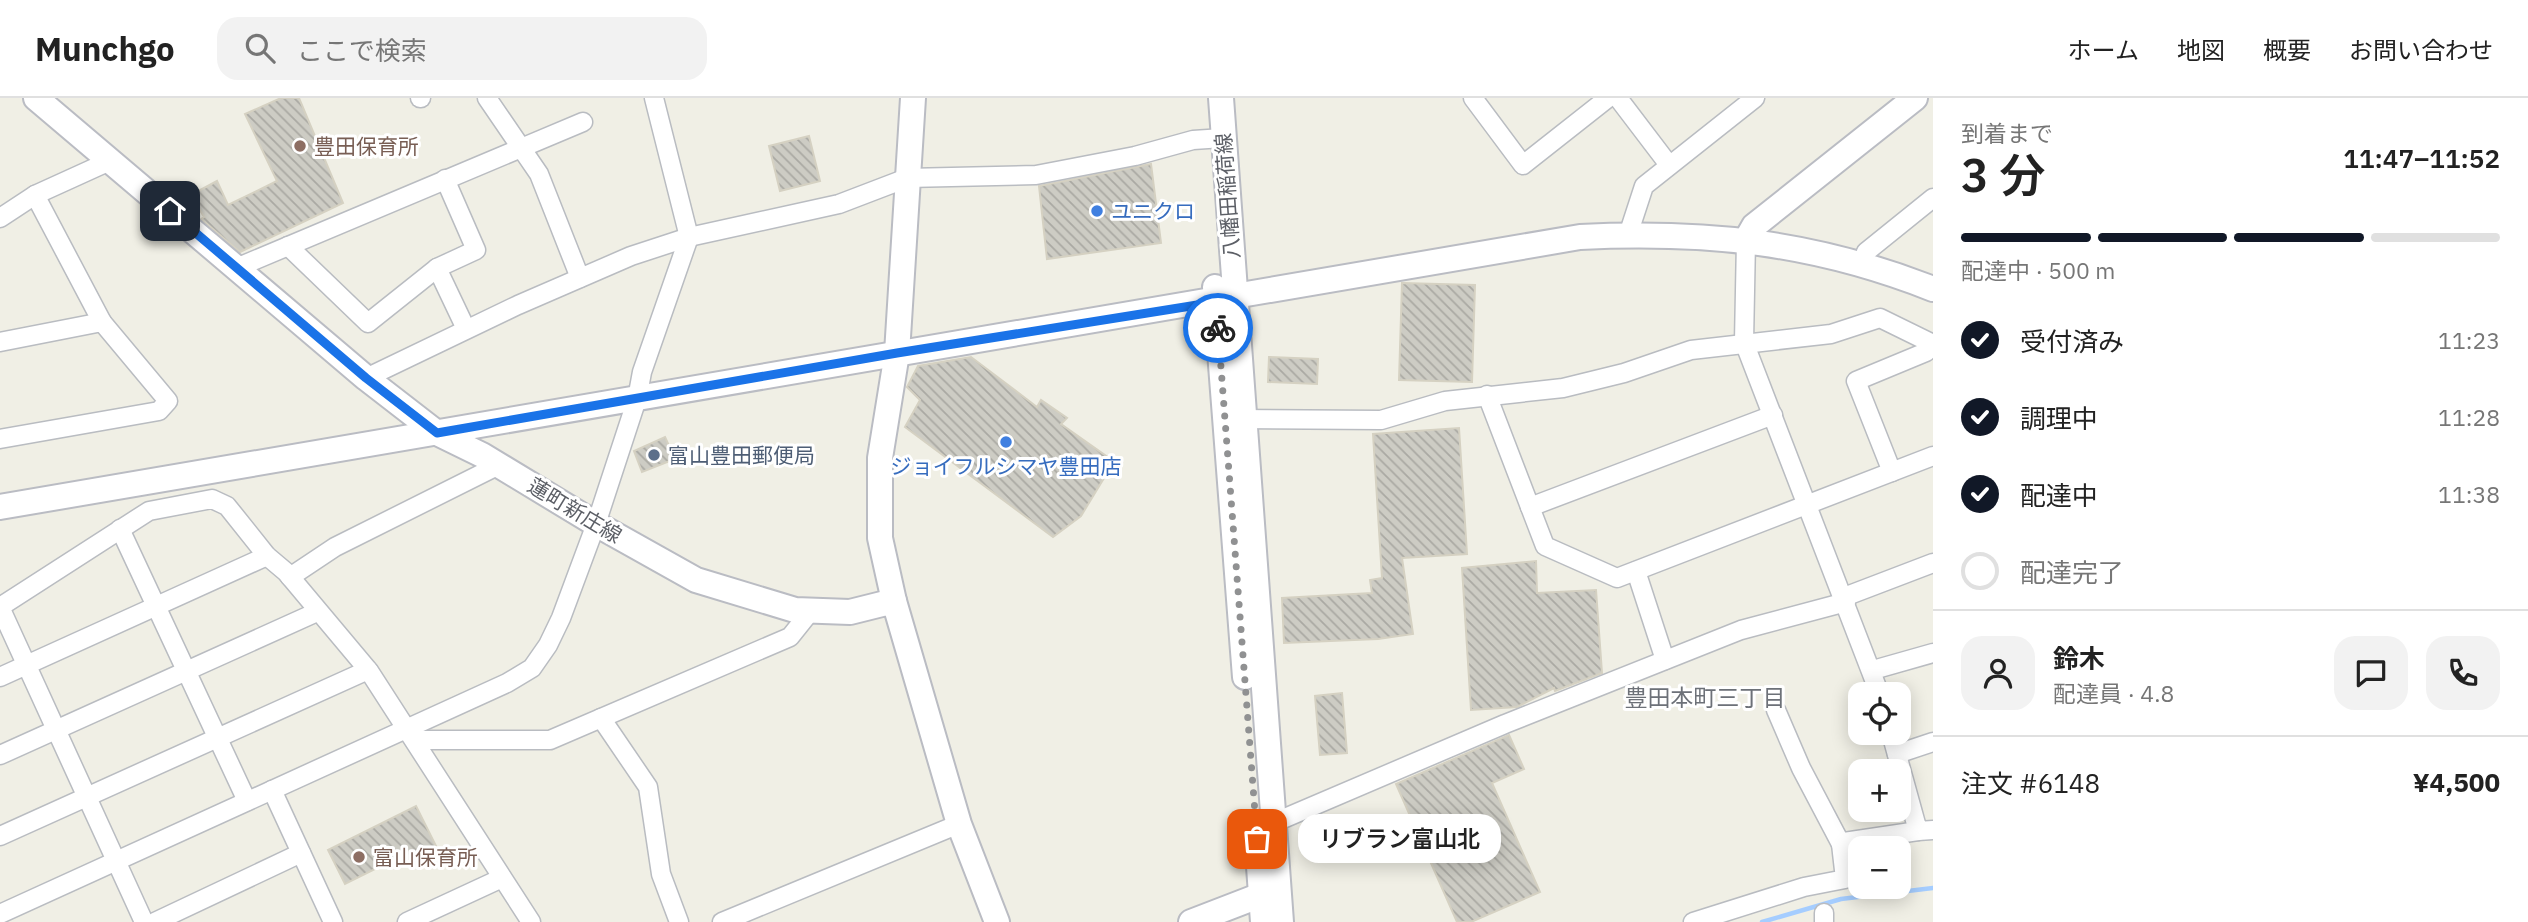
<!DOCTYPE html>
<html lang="ja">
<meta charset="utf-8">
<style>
body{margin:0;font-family:"IBM Plex Sans","Noto Sans JP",sans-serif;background:#f2f2f2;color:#222;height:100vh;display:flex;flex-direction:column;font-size:26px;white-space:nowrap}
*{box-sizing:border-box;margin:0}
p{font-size:23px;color:#767676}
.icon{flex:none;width:38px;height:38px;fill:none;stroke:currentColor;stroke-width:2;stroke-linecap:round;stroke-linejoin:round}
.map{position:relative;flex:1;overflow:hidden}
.panel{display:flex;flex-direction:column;background:#fff;width:595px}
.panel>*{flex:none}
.buttons{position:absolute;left:1848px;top:584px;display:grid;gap:14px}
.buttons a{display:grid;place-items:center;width:63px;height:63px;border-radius:14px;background:#fff;box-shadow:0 4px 18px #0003;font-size:35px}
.pin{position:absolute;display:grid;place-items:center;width:60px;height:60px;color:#fff;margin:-30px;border-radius:14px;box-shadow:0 4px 10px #0006}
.courier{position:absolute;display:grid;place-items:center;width:70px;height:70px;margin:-35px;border:5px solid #1a73e8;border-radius:50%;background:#fff;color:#222;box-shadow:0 2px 9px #0007}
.bubble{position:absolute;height:49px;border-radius:21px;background:#fff;box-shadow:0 4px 18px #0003;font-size:23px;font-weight:600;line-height:49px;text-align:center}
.head em{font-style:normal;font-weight:600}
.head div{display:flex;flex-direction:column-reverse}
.head{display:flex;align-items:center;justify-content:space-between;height:119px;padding:0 28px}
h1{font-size:46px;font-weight:600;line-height:52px}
.bar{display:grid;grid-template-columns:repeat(4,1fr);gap:10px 7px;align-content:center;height:84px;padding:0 28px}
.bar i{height:9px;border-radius:5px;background:#e0e0e0}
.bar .on{background:#111827}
.bar p{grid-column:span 4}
.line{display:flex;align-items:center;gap:18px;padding:0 28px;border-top:2px solid #e0e0e0}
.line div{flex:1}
.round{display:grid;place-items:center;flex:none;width:74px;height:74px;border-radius:21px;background:#f2f2f2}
ol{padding:0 28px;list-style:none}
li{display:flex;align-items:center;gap:21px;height:77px}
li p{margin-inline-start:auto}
li .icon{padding:7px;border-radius:50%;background:#111827;color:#fff;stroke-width:4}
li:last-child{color:#767676}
li i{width:38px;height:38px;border:4px solid #e0e0e0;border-radius:50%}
header{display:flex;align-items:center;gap:42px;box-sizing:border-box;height:98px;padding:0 35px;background:#fff;border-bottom:2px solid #e0e0e0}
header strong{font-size:33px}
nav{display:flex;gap:38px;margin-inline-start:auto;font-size:24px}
.search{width:490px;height:63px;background:#f2f2f2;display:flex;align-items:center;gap:18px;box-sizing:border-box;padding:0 24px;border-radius:21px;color:#767676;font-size:26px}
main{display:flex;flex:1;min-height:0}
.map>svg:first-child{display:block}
</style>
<header>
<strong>Munchgo</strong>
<div class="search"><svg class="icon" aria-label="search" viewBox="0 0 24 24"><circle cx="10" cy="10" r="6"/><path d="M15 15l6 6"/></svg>ここで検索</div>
<nav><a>ホーム</a><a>地図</a><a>概要</a><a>お問い合わせ</a></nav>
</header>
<main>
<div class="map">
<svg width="1933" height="824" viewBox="0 0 1933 824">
<defs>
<pattern id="building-back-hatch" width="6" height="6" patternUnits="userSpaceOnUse" patternTransform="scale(1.75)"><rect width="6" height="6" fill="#cdccc4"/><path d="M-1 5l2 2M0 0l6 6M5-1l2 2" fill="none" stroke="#aaa9a3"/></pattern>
</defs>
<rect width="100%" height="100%" fill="#f0efe5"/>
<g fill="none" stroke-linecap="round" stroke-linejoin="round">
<polyline stroke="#a5cdff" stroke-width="4.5" points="1762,824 1841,801 1933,790"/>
</g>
<g fill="url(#building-back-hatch)" stroke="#d5d1c2" stroke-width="2">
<polygon points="281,0 299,0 343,105 240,154 201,121 204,119 191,97 217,83 228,107 277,83 245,16"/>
<polygon points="809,38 820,83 780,93 769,48"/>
<polygon points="1151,66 1161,145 1047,161 1039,88"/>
<polygon points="1402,185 1475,187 1472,284 1399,282"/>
<polygon points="971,259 1037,309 1041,302 1067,320 1061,326 1109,360 1104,380 1081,418 1053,439 905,329 920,302 907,289 918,268"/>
<polygon points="1269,259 1318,261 1317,286 1268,284"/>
<polygon points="1459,330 1467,456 1402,460 1413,536 1378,541 1284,545 1282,500 1372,495 1370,482 1382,480 1373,336"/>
<polygon points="665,339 675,361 642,374 634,353"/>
<polygon points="1536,463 1537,495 1596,492 1602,575 1555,593 1554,590 1517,609 1471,612 1462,470"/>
<polygon points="1342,595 1347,655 1320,657 1315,598"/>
<polygon points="1509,637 1524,671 1492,685 1540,794 1471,824 1457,824 1396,686"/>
<polygon points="416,708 437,750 403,766 399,759 345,786 328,752"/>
</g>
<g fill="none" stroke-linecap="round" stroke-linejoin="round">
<g stroke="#b9bcc1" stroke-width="21">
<g id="street">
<polyline points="420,0 421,0"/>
<polyline points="487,0 539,76 580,180"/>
<polyline points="1473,0 1523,67 1608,0"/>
<polyline points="1618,0 1669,67"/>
<polyline points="35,97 102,224"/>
<polyline points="0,120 35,97 112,62"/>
<polyline points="1628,137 1644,88 1755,0"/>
<polyline points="1746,142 1744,244 1880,597"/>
<polyline points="288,148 368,225 437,170 476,152 445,81"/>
<polyline points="1862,167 1866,154 1933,100"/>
<polyline points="236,170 583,24"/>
<polyline points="437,170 466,231"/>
<polyline points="0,244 102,224 168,303 159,313 0,341"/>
<polyline points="366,280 518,207 631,158 689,139 839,106 907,80 1036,77 1135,58 1193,42 1223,40"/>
<polyline points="1487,297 1545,448 1617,480 1933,358"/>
<polyline points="1232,321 1381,322 1445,303 1563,290 1624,275 1691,252 1831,236 1880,220 1933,246"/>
<polyline points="1892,374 1856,283 1926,254 1931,245"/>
<polyline points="1530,409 1773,317"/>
<polyline points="120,431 247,703"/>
<polyline points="1636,473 1665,562"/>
<polyline points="290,479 335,449 499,367"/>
<polyline points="1844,499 1933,465"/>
<polyline points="0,509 149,413 212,401 227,408 267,458 286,474 369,573 531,824"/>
<polyline points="0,509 144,824"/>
<polyline points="1873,572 1933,555"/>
<polyline points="0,579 267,458"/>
<polyline points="1776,612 1801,670 1841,746"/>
<polyline points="601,620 648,689 661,776 679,824"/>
<polyline points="1891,635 1918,733 1933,732"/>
<polyline points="414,642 550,642 790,539 810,514"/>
<polyline points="1897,656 1933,644"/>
<polyline points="0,657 317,514"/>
<polyline points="272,692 333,824"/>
<polyline points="1257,727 1285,720 1505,626 1741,532 1846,504"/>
<polyline points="0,738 368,572"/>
<polyline points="1824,815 1824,824"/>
<polyline points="0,816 507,585 532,570 548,547 561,520 596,426 637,301 642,274 689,139 654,0"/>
<polyline points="155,824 301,755"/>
<polyline points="407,824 502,780"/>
<polyline points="722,824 959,726"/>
<polyline points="1693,824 1804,789 1845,781 1841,746 1844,744 1918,733"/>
</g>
</g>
<g stroke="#babcc3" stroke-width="28">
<g id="secondary">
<polyline points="36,0 366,280 437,335 482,357 596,426 696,482 795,512 850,514 894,503 959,726 997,824"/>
<polyline points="1221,0 1281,824"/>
<polyline points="1746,142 1754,128 1915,0"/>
<polyline points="1215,189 1245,579"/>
<path d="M0,409L1580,139C1707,133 1814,144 1933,191"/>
<polyline points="894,503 880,440 880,360 897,255 913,0"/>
<polyline points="1257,741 1263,824"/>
<polyline points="1191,824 1261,797 1275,795"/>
</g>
</g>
<use href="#street" stroke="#fff" stroke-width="18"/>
<use href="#secondary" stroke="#fff" stroke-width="24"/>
</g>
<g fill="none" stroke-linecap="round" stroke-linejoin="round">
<polyline stroke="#909192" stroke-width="7" stroke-dasharray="0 12.6" points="1218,230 1257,741"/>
<polyline stroke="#1a73e8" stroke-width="9" points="170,113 366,280 437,335 897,255 1216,204 1218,230"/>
</g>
<g fill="#8d6e63" stroke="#fff" stroke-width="2.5">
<circle cx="300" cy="48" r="7"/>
<circle cx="359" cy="759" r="7"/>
</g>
<g fill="#3f7fe0" stroke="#fff" stroke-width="2.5">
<circle cx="1097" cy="113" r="7"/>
<circle cx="1006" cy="344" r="7"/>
</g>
<circle fill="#5c6f8a" stroke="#fff" stroke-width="2.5" cx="654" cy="357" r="7"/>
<g text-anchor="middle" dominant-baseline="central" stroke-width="6" stroke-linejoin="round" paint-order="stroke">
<g font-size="21" fill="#785e54" stroke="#fff" text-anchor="start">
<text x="314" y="48">豊田保育所</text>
<text x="373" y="759">富山保育所</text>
</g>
<g font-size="21" fill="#5c5f66" stroke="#fff">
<text transform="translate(1227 98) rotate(-94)">八幡田稲荷線</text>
<text transform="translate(575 412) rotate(31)">蓮町新庄線</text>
</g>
<g font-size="21" fill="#366cbe" stroke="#fff" text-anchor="start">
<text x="1111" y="113">ユニクロ</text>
<text x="1006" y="368" text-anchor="middle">ジョイフルシマヤ豊田店</text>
</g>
<g font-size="21" fill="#4e5e75" stroke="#fff" text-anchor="start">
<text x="668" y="357">富山豊田郵便局</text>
</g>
<g font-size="23" fill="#6d7178" stroke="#fff">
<text x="1705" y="599">豊田本町三丁目</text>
</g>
</g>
</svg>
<div class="buttons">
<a><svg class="icon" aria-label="locate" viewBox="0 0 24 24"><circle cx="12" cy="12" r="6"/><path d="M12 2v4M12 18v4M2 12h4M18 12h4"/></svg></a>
<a>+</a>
<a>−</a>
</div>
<div class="pin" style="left:1257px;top:741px;background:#ea580c"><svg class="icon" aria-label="bag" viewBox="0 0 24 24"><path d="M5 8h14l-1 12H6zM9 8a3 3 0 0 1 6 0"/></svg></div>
<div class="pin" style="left:170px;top:113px;background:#1f2937"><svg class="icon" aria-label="home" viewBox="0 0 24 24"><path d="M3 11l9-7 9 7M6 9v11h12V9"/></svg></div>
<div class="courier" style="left:1218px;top:230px"><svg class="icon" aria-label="bike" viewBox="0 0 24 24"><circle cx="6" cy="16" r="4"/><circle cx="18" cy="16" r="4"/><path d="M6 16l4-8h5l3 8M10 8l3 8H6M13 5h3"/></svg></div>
<div class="bubble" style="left:1298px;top:716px;width:203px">リブラン富山北</div>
</div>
<section class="panel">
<div class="head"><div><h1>3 分</h1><p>到着まで</p></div><em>11:47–11:52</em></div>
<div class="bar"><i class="on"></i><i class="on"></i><i class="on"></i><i></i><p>配達中 · 500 m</p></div>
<ol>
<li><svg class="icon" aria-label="check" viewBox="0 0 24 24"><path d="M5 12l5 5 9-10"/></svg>受付済み<p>11:23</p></li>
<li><svg class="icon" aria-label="check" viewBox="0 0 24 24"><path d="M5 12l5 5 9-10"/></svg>調理中<p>11:28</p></li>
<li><svg class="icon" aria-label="check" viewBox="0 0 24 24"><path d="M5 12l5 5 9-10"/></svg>配達中<p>11:38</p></li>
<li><i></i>配達完了</li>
</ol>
<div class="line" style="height:126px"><a class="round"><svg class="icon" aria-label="person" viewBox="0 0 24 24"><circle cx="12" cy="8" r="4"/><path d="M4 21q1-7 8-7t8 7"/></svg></a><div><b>鈴木</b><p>配達員 · 4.8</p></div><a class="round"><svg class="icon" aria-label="chat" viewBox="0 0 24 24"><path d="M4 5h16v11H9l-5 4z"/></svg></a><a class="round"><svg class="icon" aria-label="phone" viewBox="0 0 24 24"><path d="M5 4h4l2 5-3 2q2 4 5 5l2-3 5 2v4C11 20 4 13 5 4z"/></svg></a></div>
<div class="line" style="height:91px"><div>注文 #6148</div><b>¥4,500</b></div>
</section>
</main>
